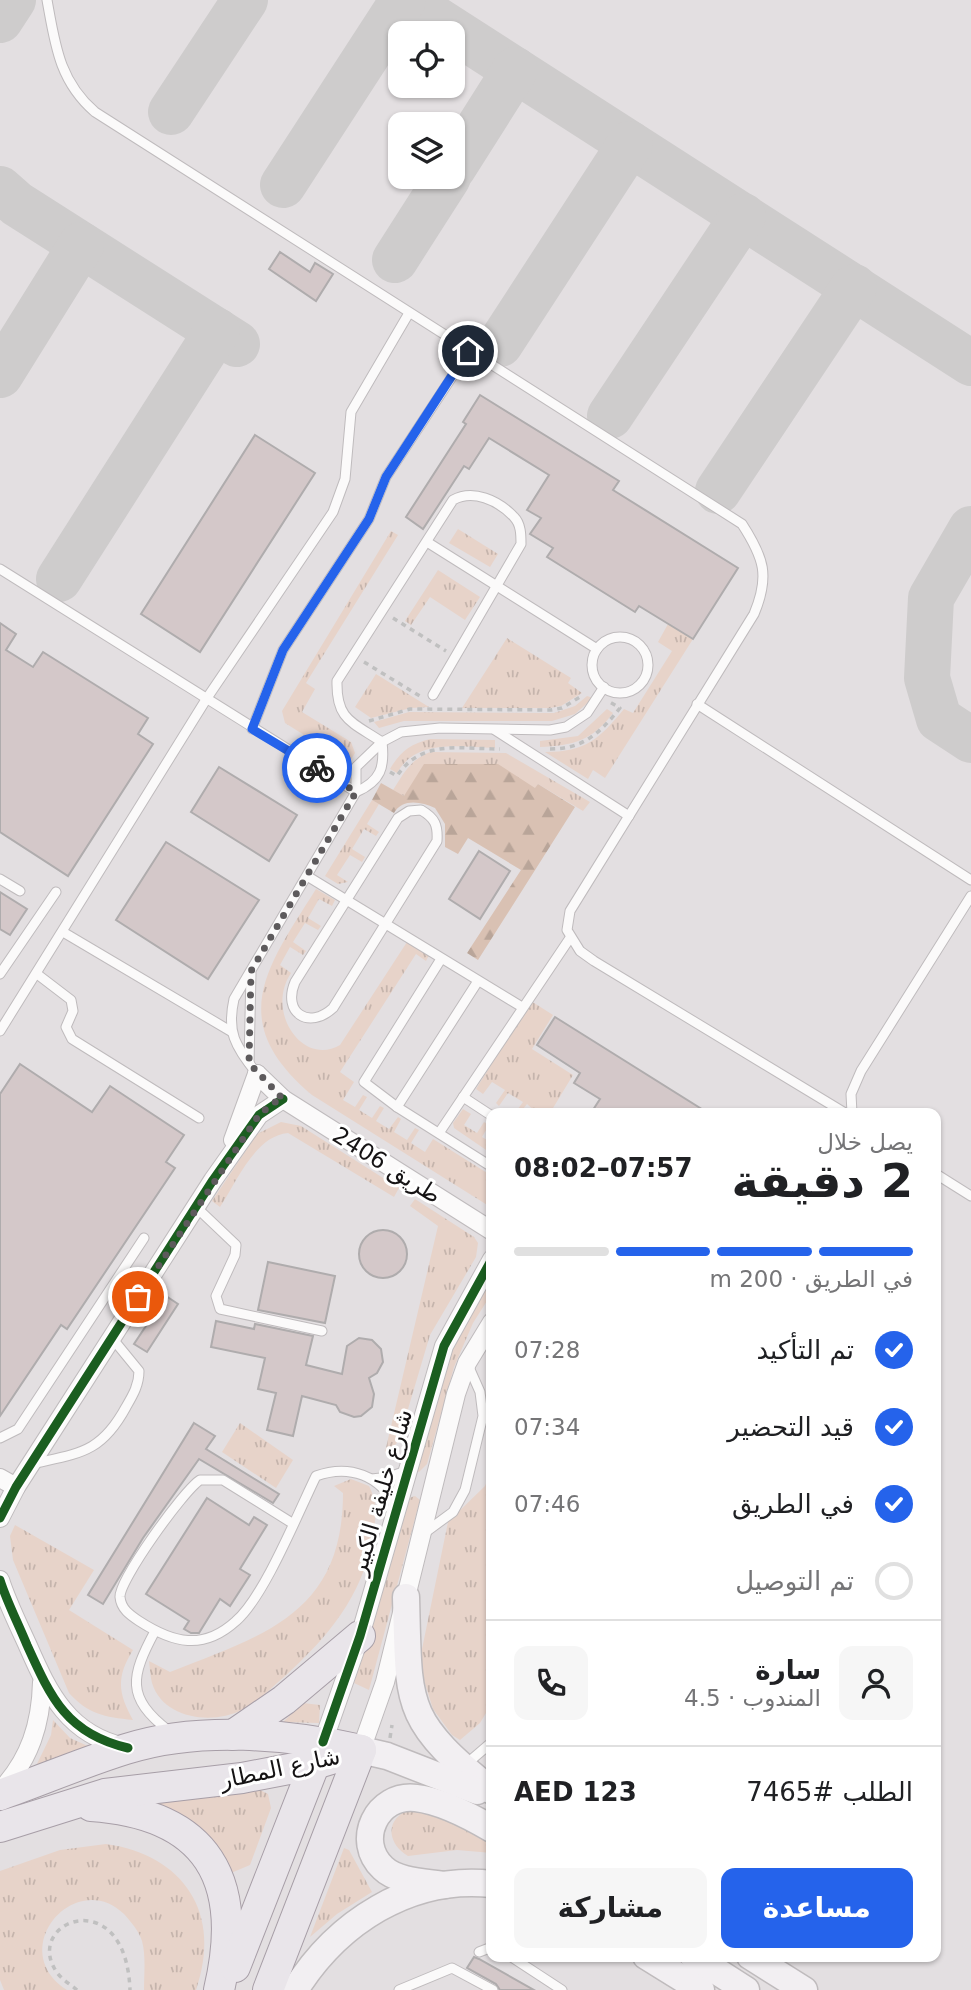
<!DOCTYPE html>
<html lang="ar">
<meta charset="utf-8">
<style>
body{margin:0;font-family:"DejaVu Sans","Noto Sans Arabic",sans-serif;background:#f6f6f6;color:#202124;direction:rtl;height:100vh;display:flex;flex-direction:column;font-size:26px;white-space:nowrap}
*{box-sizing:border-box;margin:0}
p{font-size:23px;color:#757577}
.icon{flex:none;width:38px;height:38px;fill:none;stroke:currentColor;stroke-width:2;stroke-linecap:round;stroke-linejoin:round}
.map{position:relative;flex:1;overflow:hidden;direction:ltr}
.side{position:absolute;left:486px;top:1108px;width:455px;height:854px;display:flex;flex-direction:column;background:#fff;border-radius:14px;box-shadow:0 2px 5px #0004;direction:rtl}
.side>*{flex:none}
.fabs{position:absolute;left:388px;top:21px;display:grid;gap:14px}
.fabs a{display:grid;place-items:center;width:77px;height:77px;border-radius:14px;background:#fff;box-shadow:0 2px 5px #0004;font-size:35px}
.pin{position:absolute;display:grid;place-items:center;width:60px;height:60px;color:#fff;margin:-30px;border:4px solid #fff;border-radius:50%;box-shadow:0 2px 7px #0007}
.courier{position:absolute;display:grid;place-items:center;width:70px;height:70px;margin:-35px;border:5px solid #2563eb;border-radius:50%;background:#fff;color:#222;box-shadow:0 2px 9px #0007}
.overview em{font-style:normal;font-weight:700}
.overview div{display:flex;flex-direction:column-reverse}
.overview{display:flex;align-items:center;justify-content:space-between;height:119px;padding:0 28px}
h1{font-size:46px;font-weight:700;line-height:52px}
.bar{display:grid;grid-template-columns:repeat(4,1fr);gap:10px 7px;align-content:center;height:84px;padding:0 28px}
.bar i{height:9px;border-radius:5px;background:#e0e0e0}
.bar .active{background:#2563eb}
.bar p{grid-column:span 4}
.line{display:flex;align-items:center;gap:18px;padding:0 28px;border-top:2px solid #e0e0e0}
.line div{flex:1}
.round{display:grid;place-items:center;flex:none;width:74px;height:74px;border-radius:14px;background:#f6f6f6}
ol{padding:0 28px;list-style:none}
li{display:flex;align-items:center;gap:21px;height:77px}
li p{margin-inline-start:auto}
li .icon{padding:7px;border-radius:50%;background:#2563eb;color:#fff;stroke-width:4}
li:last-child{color:#757577}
li i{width:38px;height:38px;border:4px solid #e0e0e0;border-radius:50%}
.action{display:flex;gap:14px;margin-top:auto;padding:14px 28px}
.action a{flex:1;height:80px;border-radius:14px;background:#2563eb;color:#fff;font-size:28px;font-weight:700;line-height:80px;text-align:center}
.action a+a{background:#f6f6f6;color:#202124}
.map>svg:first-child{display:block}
</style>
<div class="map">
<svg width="971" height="1990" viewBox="0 0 971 1990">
<defs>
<pattern id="grass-tufts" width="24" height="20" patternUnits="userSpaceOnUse" patternTransform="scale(1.75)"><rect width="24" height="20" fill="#e7d3c9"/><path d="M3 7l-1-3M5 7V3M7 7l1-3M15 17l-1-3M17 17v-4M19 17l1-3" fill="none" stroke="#c5b4ac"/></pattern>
<pattern id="forest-firs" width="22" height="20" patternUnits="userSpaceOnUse" patternTransform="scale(1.75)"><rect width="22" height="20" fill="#d9c1b3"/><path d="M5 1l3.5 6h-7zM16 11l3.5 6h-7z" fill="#b9a599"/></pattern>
</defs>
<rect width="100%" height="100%" fill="#e3dfe1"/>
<g fill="url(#grass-tufts)">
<polygon points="458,529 498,554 490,567 449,543"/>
<polygon points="391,531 398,535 306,683 315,689 302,712 351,742 355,753 349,763 285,723 282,711"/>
<polygon points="438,570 480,597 465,620 430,597 411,625 405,621"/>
<path d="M668,624L693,639L605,778L593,770L588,779L545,752C586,752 599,739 624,709L633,713L672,651L658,642Z"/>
<polygon points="507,638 571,678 568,683 582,693 561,706 550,708 462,708"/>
<polygon points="376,674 429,707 411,708 371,718 355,707"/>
<polygon points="587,696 593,698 575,714 552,721 404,721 379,728 374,722 409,712 554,713 575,706"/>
<path d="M607,709L613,713C593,740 573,746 540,747V741L578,736Z"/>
<path d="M430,739L495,740V748C459,747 417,738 397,773L390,769C400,752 410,744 430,739Z"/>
<path d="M430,752L506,753L590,802L583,811L538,784L536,788L404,796L393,790C404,773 410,760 430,752Z"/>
<polygon points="372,800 379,804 367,824 379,832 376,836 364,829 352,849 365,857 362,862 350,855 337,875 348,882 338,884 325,876"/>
<path d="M316,889L335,900L332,906L319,899L308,918L321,926L318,930L305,923L293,942L306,951L303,955L290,947L280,965L291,973C265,1012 303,1067 340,1045L407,942L429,955L426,961L416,954L340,1072L354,1082L343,1100L355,1107L363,1095L367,1097L359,1110L372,1118L380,1106L384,1108L376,1121L389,1129L398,1117L401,1119L394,1132L407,1140L415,1128L419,1130L411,1143L425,1152L433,1139L492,1176V1208L312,1095C224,1021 267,967 316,889Z"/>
<polygon points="531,1001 553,1015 532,1049 573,1075 550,1113 537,1113 527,1104 520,1113 515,1113 523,1102 508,1093 499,1106 496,1103 505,1090 492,1082 483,1094 476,1089"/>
<polygon points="463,1109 471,1114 464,1125 477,1133 484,1122 489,1125 482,1137 492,1143 492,1154 454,1128 453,1123"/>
<path d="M281,1122L301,1126L399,1188L394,1197L288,1133C255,1136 237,1181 220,1207L212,1201L257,1134Z"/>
<polygon points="415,1199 474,1237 478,1243 476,1257 430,1335 400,1436 396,1444 385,1452 438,1226 410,1206"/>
<polygon points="492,1278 492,1293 473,1323 454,1367 427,1464 419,1472 417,1471 444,1366 466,1318"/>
<polygon points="240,1423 293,1460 276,1488 222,1452"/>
<polygon points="492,1469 492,1703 480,1723 460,1740 452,1735 433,1709 423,1677 421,1654 448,1522 485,1486"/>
<path d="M351,1479L369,1486C378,1504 376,1517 373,1537C362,1597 328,1637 284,1677C271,1688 258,1702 242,1710C212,1725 163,1719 152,1683C150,1676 150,1668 149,1661L170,1672C265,1635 343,1613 343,1493L334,1486Z"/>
<polygon points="415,1496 420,1500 369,1690 354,1683 409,1498"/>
<path d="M15,1525L94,1570L69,1610L133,1650C116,1677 118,1693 133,1720C104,1717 88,1714 69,1693L13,1560L10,1536Z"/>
<polygon points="303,1703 320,1705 319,1723 283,1722"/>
<polygon points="53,1720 70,1738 90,1747 36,1766 51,1735"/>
<polygon points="260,1790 268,1794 271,1808 250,1865 231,1873 170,1810 158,1803"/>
<path d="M406,1811L432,1812L492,1841V1853L457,1850L408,1856C389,1845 384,1822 406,1811Z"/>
<path d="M106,1844C184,1855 223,1914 196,1990H144C144,1974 146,1956 142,1941C139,1931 131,1922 124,1914C76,1867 4,1949 67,1990H4L0,1980V1871L60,1850Z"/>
<polygon points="344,1848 349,1850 372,1892 337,1914 310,1937"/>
</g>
<path fill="url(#forest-firs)" d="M424,764H498L535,788L538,784L575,807L478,960L467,953L521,870L468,838L458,854L445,847V824L435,808C421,802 403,798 394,813L372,800L381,783L404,796Z"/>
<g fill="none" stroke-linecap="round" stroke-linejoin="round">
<g stroke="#cecccc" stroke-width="46">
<polyline points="406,0 971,363"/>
<polyline points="0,20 13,0"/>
<polyline points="171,112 245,0"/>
<polyline points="453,168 515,70"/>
<polyline points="283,185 403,0"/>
<polyline points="0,189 17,204 237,344"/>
<polyline points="395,260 448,177"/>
<polyline points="500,344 630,144"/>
<polyline points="0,375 81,245"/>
<polyline points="610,416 743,216"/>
<polyline points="718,491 854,287"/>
<polyline points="971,529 931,598 927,678 939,719 971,740"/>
<polyline points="59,579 217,331"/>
</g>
</g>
<g fill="#d4c8c9" stroke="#afacad" stroke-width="2">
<polygon points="280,252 310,272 315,263 333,274 316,301 269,269"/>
<polygon points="480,395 619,481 613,490 738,568 693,639 639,606 635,612 547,557 553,548 530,534 541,518 527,510 549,475 489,438 469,469 464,466 423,529 406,517 466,424 463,422"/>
<polygon points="255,435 315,473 200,652 141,614"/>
<polygon points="0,623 16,634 6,650 33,667 43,652 148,718 138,734 153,744 68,876 0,832"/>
<polygon points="219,767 297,815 269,861 191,812"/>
<polygon points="166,842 259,900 208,979 116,920"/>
<polygon points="479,851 510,871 480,919 449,899"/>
<polygon points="0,892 27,909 10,935 0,929"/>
<polygon points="555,1017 708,1113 591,1113 600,1099 574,1083 580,1073 537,1045"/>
<polygon points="20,1064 92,1112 110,1086 184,1135 166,1162 175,1168 67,1329 61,1325 0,1416 0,1094"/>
<circle cx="383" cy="1254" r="24"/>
<polygon points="268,1262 335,1276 325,1323 258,1310"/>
<polygon points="166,1296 178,1304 147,1352 134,1344"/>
<polygon points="216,1321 254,1329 255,1324 313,1336 306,1365 342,1374 347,1346 359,1338 372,1340 381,1349 383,1362 377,1373 369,1378 374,1394 372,1407 361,1416 354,1417 340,1412 336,1405 302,1396 293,1436 267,1430 276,1393 258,1389 265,1358 211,1347"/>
<polygon points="194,1423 215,1436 206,1449 279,1494 273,1503 199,1459 143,1538 103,1604 88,1595"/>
<polygon points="207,1498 249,1525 254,1517 267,1525 240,1569 250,1575 230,1606 220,1599 199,1633 191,1633 184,1629 189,1621 146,1594"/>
<polygon points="474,1957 479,1959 534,1990 500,1990 496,1984 467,1968"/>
</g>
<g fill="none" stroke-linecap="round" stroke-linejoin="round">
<g stroke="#bfbbbd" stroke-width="11">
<g id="service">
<path d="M47,0C55,44 59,81 95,112L742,524C764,558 770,576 754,614L570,911L567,930L580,951L594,961L845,1113"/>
<polyline points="427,542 597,649"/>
<polyline points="0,569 356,792"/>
<circle cx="620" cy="665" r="28"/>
<polyline points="697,704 971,880"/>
<polyline points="252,729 283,650 369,519 386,477 469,351"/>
<polyline points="495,730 629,816"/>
<polyline points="356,792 356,767 382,742 401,732 440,728 550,730 566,727 587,713 604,687"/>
<path d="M421,810C435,818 438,825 437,841L333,1008C309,1030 282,1013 295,982L398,818L409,811Z"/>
<polyline points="307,876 522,1007"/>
<polyline points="0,879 20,891"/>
<polyline points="63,932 232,1032"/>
<polyline points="441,959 364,1082 397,1107 492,1167"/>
<polyline points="0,974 56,892"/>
<polyline points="37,974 71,1000 73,1011 66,1027 72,1039 199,1118"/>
<polyline points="0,1031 207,698 333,512 345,479 351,412 409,313"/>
<polyline points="249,1063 251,973"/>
<path d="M257,1074C237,1047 226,1035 234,999L356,792C381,781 385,767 382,742C352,722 336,720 337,681L453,500C473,489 498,500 514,517C521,524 521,535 521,544L433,695"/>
<polyline points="463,1097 492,1116"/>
<polyline points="397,1107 478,981"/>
<polyline points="852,1113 851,1094 861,1071 971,896"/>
<polyline points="439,1133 570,938"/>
<polyline points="936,1174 971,1196"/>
<polyline points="196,1207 236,1245 235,1255 216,1296 220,1309 322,1331"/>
<polyline points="0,1438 18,1429 144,1238"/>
<path d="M32,1464C80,1453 101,1453 126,1407C133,1395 139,1385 139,1371L112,1338"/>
<polyline points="372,1479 389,1477 406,1471"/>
<path d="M292,1523L223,1480H200C184,1490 119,1580 120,1597C121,1609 130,1615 139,1621C173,1643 203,1651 236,1621C264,1597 298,1513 316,1476C349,1464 381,1475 396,1508"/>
<polyline points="423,1534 453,1512 465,1490 483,1416 480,1392 468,1365"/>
<path d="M155,1631C131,1676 125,1697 169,1731"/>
<polyline points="462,1761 471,1760 492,1742"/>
<polyline points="479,1952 492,1947"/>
<polyline points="510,1956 562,1990"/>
<polyline points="399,1990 452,1968 493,1990"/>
</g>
</g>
<g stroke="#bfbbbd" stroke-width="20">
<g id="minor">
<polyline points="257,1074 283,1099 492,1231"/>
<polyline points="233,1140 257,1074"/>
<polyline points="0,1478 16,1487"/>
<polyline points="0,1518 16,1487 213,1180 259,1115 283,1099"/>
<path d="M0,1580C7,1602 18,1624 28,1646C49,1694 69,1735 125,1747"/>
<polyline points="323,1742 360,1636 444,1346 492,1259"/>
<polyline points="361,1750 385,1682 456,1394 467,1363 492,1322"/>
<path d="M1,1790C30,1759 41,1724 42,1682"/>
</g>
</g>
<g stroke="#bfbbbd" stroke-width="29">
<g id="secondary">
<path d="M406,1597C409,1707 403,1719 492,1791"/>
<polyline points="361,1750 387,1756 477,1791"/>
<path d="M445,1885C427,1882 397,1882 383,1868C354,1841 377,1793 416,1798C442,1801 470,1816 492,1829"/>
<polyline points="646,1956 701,1990"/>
<polyline points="693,1956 746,1990"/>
<polyline points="750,1956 804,1990"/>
<path d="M295,1990C337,1923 409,1875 492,1884"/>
</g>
</g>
<g stroke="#a79ea7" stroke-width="32">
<g id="primary">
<polyline points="233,1735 284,1700 360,1636"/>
<path d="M0,1795C42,1780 84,1762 126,1749C198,1726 289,1734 361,1750"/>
<path d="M91,1806C208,1814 245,1880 219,1990"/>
<polyline points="0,1827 105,1794 242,1778 315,1764 358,1751"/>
<polyline points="235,1967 320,1750"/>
<polyline points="268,1990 361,1750"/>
</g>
</g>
<g stroke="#c0c0c0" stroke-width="3.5" stroke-dasharray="5 5" stroke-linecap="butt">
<polyline points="393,618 446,651"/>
<polyline points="364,662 423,698"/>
<polyline points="369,721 410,709 551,710 562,708 580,697"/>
<path d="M550,749C583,749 600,733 620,708L608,701"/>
<path d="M390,772L397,776C421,739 461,749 500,749"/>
<polyline points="390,1738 392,1725"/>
<path d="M77,1990C70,1984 61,1979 56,1971C23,1921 126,1881 130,1990"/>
</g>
<use href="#service" stroke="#fbfafa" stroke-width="9"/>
<use href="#minor" stroke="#fbfafa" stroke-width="18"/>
<use href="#secondary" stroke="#f2eff2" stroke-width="26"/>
<use href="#primary" stroke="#e9e5ea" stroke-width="30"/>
<g stroke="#fff" stroke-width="13">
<g id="cycleway">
<polyline points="0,1518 16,1487 213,1180 259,1115 283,1099"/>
<path d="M0,1580C7,1602 18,1623 27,1645C51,1698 67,1734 128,1748"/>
<polyline points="323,1742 360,1636 444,1346 492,1259"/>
</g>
</g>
<use href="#cycleway" stroke="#1b5e20" stroke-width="9"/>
</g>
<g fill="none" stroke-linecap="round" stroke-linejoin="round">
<polyline stroke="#5d5a5c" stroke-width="7" stroke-dasharray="0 12.6" points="138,1297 259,1115 273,1103 283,1099 249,1063 251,971 356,792 317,768"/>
<polyline stroke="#2563eb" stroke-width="9" points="317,768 252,729 283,650 369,519 386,477 468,351"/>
</g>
<g text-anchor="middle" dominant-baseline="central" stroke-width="6" stroke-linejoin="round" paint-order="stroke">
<g font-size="23" fill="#151314" stroke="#fff">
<text transform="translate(387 1165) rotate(32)">طريق 2406</text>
<text transform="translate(381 1492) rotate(-74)">شارع خليفة الكبير</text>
<text transform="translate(280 1768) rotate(-12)">شارع المطار</text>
</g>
</g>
</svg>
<div class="fabs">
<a><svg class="icon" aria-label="locate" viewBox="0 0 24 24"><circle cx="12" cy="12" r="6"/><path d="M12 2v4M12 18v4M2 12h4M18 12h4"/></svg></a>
<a><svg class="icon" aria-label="layers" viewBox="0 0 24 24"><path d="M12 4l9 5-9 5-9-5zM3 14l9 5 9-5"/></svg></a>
</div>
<div class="pin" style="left:138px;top:1297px;background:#ea580c"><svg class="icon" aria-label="bag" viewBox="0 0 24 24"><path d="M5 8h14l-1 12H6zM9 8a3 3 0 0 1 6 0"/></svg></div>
<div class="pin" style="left:468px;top:351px;background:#1f2937"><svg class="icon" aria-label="home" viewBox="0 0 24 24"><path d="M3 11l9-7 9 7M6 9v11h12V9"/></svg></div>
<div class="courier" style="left:317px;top:768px"><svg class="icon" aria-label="bike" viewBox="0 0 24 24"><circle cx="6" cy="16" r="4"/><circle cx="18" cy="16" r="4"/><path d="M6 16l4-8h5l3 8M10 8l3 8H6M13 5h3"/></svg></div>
<section class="side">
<div class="overview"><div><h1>2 دقيقة</h1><p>يصل خلال</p></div><em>07:57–08:02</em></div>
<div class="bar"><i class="active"></i><i class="active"></i><i class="active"></i><i></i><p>في الطريق · 200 m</p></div>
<ol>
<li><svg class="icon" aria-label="check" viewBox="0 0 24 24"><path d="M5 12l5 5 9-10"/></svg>تم التأكيد<p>07:28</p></li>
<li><svg class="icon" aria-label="check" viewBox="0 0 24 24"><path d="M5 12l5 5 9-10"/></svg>قيد التحضير<p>07:34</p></li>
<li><svg class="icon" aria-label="check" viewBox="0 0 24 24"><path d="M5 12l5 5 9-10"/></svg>في الطريق<p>07:46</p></li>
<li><i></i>تم التوصيل</li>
</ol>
<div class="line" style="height:126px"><a class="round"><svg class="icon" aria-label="person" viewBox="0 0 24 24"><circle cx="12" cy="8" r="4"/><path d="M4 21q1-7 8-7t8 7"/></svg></a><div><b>سارة</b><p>المندوب · 4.5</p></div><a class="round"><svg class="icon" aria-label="phone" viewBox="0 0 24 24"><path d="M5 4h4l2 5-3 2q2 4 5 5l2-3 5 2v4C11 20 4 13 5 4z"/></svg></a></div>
<div class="line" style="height:91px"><div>الطلب #7465</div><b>AED 123</b></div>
<div class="action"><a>مساعدة</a><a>مشاركة</a></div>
</section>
</div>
